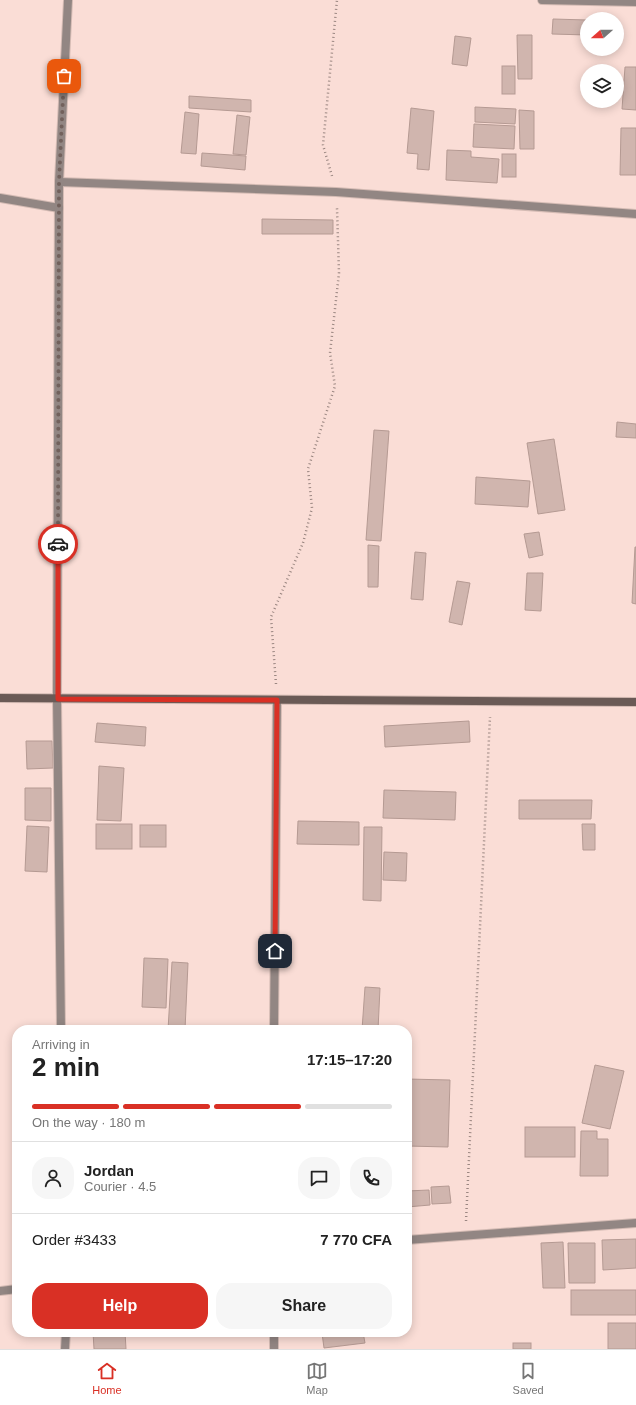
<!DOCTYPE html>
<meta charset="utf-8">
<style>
body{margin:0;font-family:Arial,sans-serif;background:#f6f6f6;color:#222;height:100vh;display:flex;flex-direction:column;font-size:15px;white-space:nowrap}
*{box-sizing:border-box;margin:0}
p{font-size:13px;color:#767676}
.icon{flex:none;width:22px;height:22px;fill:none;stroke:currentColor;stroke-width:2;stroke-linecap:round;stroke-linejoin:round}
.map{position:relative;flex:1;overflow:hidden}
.drawer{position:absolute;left:12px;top:1025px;width:400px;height:312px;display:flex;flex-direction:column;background:#fff;border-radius:16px;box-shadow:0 2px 10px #0003}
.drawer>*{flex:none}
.needle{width:26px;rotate:249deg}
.controls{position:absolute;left:580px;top:12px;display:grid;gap:8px}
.controls a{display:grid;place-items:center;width:44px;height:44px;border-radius:50%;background:#fff;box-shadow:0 2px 10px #0003;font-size:20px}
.pin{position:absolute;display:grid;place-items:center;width:34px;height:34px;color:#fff;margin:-17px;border-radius:8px;box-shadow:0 2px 6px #0006}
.courier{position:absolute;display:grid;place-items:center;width:40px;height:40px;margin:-20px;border:3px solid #d93025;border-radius:50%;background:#fff;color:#222;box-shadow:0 1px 5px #0007}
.head em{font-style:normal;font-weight:600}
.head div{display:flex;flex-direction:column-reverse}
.head{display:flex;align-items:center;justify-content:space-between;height:68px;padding:0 20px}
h1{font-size:26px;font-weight:600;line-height:30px}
.bar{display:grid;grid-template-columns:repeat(4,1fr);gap:6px 4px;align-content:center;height:48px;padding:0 20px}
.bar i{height:5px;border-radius:3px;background:#e0e0e0}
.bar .current{background:#d93025}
.bar p{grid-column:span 4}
.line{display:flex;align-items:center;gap:10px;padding:0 20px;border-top:1px solid #e0e0e0}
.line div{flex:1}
.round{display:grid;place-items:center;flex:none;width:42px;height:42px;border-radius:16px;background:#f6f6f6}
.button{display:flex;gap:8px;margin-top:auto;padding:8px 20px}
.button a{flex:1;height:46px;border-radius:16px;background:#d93025;color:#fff;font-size:16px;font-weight:600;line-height:46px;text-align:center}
.button a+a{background:#f6f6f6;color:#222}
.menu{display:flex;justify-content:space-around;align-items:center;height:56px;border-top:1px solid #e0e0e0;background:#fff;font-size:11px;color:#767676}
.menu a{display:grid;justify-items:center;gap:2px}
.menu .current{color:#d93025}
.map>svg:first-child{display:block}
</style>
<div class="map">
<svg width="636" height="1349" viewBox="0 0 636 1349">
<rect width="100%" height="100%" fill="#faddd6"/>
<g fill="#d0b5ae" stroke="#b59a93">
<polygon points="553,19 587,20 587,35 552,34"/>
<polygon points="517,35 532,35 532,79 518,79"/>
<polygon points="455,36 471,38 467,66 452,64"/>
<rect x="502" y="66" width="13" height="28"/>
<polygon points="625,67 636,67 636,110 622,109"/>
<polygon points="189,96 251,100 251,112 189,108"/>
<polygon points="475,107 516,109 515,124 475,122"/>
<polygon points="411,108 434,111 429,170 417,169 418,154 407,153"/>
<polygon points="519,110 534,111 534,149 520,149"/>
<polygon points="185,112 199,114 196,154 181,153"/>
<polygon points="237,115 250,117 246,155 233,154"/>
<polygon points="474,124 515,126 514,149 473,147"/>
<polygon points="621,128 636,128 636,175 620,175"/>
<polygon points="447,150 471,151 471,157 499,159 497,183 446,180"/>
<polygon points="202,153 246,156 245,170 201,166"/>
<rect x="502" y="154" width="14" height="23"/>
<polygon points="262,219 333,220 333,234 262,234"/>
<polygon points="617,422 636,424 636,438 616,437"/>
<polygon points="374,430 389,431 381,541 366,540"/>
<polygon points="554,439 565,510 538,514 527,443"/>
<polygon points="476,477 530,481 528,507 475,504"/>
<polygon points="539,532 543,555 529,558 524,534"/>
<polygon points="368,545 379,546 378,587 368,587"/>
<polygon points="635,547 636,547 636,604 632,603"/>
<polygon points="415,552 426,553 423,600 411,599"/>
<polygon points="527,573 543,573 541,611 525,610"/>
<polygon points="457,581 470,583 462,625 449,622"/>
<polygon points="469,721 470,742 385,747 384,726"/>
<polygon points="97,723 146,727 145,746 95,742"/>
<polygon points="26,741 52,741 53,768 27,769"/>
<polygon points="99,766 124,768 121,821 97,820"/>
<polygon points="25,788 51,788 51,821 25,820"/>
<polygon points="384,790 456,792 455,820 383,818"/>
<polygon points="519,800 592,800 591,819 519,819"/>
<polygon points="298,821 359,822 359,845 297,844"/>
<rect x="96" y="824" width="36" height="25"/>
<polygon points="582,824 595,824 595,850 583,850"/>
<rect x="140" y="825" width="26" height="22"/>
<polygon points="27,826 49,827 47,872 25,871"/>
<polygon points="364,827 382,827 381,901 363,900"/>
<polygon points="384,852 407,853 406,881 383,880"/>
<polygon points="144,958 168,959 166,1008 142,1007"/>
<polygon points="172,962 188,963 185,1030 168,1030"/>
<polygon points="365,987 380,988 378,1030 362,1030"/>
<polygon points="595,1065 624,1071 610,1129 582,1123"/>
<polygon points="407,1079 450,1080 448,1147 407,1146"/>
<rect x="525" y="1127" width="50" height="30"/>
<polygon points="581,1131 597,1131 597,1139 608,1139 608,1176 580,1176"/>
<polygon points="449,1186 451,1203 432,1204 431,1187"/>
<polygon points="429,1190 430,1205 407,1207 407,1191"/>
<polygon points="636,1239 636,1268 603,1270 602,1240"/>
<polygon points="563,1242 565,1288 543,1288 541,1243"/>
<polygon points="568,1243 595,1243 595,1283 569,1283"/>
<rect x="571" y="1290" width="65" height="25"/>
<rect x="608" y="1323" width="28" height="26"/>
<polygon points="93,1332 125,1332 126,1349 94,1349"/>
<polygon points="335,1332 363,1332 365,1343 324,1348 322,1333"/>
<rect x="513" y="1343" width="18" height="6"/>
</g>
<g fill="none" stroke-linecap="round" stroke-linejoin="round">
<g stroke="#d4bbb4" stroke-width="10">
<g id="street">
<polyline points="542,0 636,2"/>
<polyline points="59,182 336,192 636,214"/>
<polyline points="0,198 59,208"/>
<polyline points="61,1030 57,699 59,182 68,0"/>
<polyline points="274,1030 277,700"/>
<polyline points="407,1240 636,1223"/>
<polyline points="0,1291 17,1289"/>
<polyline points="274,1332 274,1349"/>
<polyline points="65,1349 66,1332"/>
</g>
</g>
<g stroke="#d4bbb4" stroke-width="10">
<polyline id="secondary" points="0,698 636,702"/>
</g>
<g stroke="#9b8782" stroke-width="2.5" stroke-dasharray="1 3" stroke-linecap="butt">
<polyline points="332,176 323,145 337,0"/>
<polyline points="276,684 271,617 303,543 312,508 308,469 335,386 330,353 339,273 337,208"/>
<polyline points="466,1221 490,717"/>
</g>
<use href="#street" stroke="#928683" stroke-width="8"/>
<use href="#secondary" stroke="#6a5a56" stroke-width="8"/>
</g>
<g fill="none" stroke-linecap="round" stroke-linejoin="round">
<polyline stroke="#72615c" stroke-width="4" stroke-dasharray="0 7.2" points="58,544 59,182 64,76"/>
<polyline stroke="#d93025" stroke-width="5" points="58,544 58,699 277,700 275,951"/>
</g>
</svg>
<div class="controls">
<a><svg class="needle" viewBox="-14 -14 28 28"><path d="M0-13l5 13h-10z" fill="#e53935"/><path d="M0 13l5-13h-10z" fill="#767676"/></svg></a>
<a><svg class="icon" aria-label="layers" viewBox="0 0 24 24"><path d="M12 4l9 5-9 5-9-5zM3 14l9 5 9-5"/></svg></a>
</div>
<div class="pin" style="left:64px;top:76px;background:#ea580c"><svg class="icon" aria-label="bag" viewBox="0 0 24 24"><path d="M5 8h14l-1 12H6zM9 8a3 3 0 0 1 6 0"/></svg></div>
<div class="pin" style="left:275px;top:951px;background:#1f2937"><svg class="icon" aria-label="home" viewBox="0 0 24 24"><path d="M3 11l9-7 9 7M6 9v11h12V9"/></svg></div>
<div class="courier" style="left:58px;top:544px"><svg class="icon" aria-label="car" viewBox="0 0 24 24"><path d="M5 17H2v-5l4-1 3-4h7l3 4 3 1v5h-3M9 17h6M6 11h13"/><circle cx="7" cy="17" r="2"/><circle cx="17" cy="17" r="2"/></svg></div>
<section class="drawer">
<div class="head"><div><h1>2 min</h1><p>Arriving in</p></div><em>17:15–17:20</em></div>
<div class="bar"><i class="current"></i><i class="current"></i><i class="current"></i><i></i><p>On the way · 180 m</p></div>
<div class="line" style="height:72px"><a class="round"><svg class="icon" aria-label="person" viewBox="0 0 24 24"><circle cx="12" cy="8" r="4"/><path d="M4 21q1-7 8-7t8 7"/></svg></a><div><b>Jordan</b><p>Courier · 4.5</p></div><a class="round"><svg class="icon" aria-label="chat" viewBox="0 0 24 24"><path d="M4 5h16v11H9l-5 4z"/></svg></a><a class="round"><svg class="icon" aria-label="phone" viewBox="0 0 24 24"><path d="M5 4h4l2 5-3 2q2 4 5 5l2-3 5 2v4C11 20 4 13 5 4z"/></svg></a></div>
<div class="line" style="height:52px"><div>Order #3433</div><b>7 770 CFA</b></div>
<div class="button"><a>Help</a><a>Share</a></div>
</section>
</div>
<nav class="menu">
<a class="current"><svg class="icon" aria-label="home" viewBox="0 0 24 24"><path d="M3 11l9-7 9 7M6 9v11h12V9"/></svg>Home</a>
<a><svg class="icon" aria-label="map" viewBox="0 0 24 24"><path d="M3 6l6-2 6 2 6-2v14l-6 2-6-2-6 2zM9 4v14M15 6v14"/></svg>Map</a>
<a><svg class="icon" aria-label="saved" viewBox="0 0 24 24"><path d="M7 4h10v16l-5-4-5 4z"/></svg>Saved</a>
</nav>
